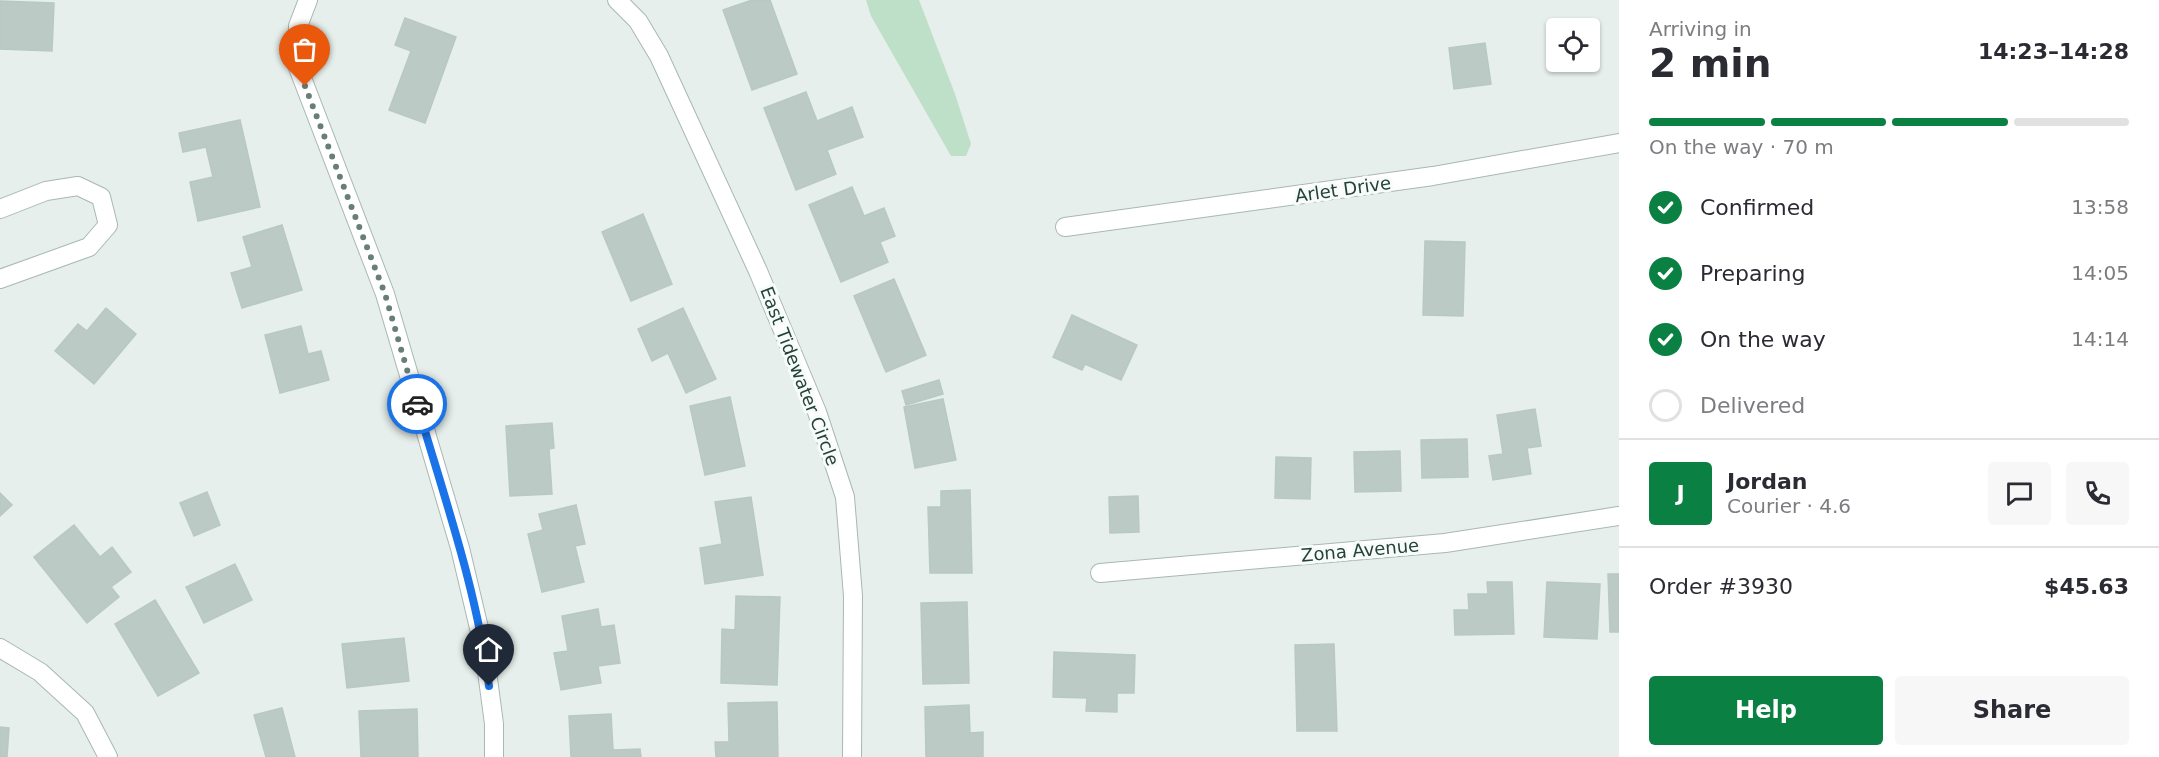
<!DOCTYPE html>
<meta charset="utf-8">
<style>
body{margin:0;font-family:"DejaVu Sans",sans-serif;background:#f7f7f7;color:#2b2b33;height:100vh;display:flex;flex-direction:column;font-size:22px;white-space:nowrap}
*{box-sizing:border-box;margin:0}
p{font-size:20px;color:#7c7c81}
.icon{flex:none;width:33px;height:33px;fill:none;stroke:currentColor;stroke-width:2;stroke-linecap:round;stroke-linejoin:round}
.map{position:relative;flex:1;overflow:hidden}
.panel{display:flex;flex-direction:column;background:#fff;width:540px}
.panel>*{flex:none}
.controls{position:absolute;left:1546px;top:18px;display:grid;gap:12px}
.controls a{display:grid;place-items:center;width:54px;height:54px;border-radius:6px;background:#fff;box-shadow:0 2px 4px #0004;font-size:30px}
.pin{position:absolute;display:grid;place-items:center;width:51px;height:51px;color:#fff;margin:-62px -26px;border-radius:50% 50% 50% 0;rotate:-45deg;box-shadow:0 0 6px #0007}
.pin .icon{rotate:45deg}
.courier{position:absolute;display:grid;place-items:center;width:60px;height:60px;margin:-30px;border:4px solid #1a73e8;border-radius:50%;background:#fff;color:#222;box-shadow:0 2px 8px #0007}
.headline em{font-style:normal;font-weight:800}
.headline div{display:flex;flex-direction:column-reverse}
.headline{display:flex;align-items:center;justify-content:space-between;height:102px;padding:0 30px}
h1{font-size:39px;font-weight:800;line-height:45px}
.bar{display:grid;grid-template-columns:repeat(4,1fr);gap:9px 6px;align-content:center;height:72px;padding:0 30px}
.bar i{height:8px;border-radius:4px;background:#e1e1e2}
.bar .current{background:#0b8043}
.bar p{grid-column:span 4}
.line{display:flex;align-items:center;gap:15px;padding:0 30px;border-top:2px solid #e1e1e2}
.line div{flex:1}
.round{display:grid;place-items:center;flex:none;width:63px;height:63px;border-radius:6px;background:#f7f7f7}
ol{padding:0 30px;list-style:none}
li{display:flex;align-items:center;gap:18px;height:66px}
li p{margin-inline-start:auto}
li .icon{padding:6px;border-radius:50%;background:#0b8043;color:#fff;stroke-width:4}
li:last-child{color:#7c7c81}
li i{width:33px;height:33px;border:3px solid #e1e1e2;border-radius:50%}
.button{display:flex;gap:12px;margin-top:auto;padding:12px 30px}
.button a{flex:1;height:69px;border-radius:6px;background:#0b8043;color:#fff;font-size:24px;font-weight:800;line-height:69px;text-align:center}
.button a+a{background:#f7f7f7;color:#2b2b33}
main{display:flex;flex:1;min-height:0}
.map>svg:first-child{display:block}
</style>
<main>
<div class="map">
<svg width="1619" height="757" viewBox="0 0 1619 757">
<rect width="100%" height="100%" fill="#e6efeb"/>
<polygon fill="#bfe0c8" points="866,0 919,0 955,94 971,144 966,156 951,156 871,16"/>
<g fill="#bbcac4" stroke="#b8c9c2" stroke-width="1.5">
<polygon points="752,0 770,0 797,74 752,90 723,10"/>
<polygon points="0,1 54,3 52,51 0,49"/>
<polygon points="405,18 456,37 425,123 389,110 411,51 395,45"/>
<polygon points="1485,43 1491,84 1454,89 1449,48"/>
<polygon points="806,92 817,121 852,107 863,137 827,150 836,174 796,190 764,108"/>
<polygon points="240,120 260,207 198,221 190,182 213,177 206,147 183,152 179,133"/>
<polygon points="852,187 864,216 884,208 895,236 880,242 888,262 841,282 809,205"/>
<polygon points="643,214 672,284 631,301 602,232"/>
<polygon points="282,225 302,290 242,308 231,273 252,267 243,237"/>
<polygon points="1425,241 1465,242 1463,316 1423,315"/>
<polygon points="894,279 926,355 886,372 854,296"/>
<polygon points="106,308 136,334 94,384 55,351 78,324 87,331"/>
<polygon points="683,308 716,379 686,393 668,353 652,361 638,329"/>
<polygon points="1072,315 1137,345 1121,380 1085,364 1082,370 1053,357"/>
<polygon points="301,326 308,354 321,351 329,380 280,393 265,335"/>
<polygon points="939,380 943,394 906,405 902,391"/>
<polygon points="730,397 745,466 705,475 690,406"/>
<polygon points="943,399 956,460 915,468 904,407"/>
<polygon points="1535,409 1541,446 1527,448 1531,474 1493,480 1489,456 1503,454 1497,415"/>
<polygon points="552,423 554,448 549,449 552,494 510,496 506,426"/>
<polygon points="1467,439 1468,477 1422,478 1421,440"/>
<polygon points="1400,451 1401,491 1355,492 1354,452"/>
<polygon points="1276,457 1311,458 1310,499 1275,498"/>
<polygon points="970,490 972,573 930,573 928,507 941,507 941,491"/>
<polygon points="207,492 220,525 194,536 180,503"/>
<polygon points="0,493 12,505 0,516"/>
<polygon points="1138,496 1139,532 1110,533 1109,497"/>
<polygon points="751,497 763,575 705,584 700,548 722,544 715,502"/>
<polygon points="576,505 585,544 575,546 584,582 542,592 528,534 543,530 539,514"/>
<polygon points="74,525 100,557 112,547 131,572 111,587 119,597 87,623 34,557"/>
<polygon points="235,564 252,600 204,623 186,587"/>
<polygon points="1608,574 1619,574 1619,632 1610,632"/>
<polygon points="1487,582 1512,582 1514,634 1455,635 1454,610 1469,610 1468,594 1488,594"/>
<polygon points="1547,582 1600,584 1597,639 1544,637"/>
<polygon points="736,596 780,597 777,685 721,683 722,629 735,630"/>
<polygon points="155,600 199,673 158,696 115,624"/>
<polygon points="967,602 969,683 923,684 921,603"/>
<polygon points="598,609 601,627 614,625 620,663 598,666 601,683 561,690 554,653 568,651 562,616"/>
<polygon points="404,638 409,681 347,688 342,644"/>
<polygon points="1334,644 1337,731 1297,731 1295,645"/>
<polygon points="1054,652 1135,655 1134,693 1117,693 1117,712 1086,711 1087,698 1053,697"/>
<polygon points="777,702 778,757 716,757 715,742 729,742 728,703"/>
<polygon points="969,705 970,733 983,732 983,757 926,757 925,707"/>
<polygon points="282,708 295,757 266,757 254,715"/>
<polygon points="417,709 418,757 361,757 359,711"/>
<polygon points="611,714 613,750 640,749 641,757 571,757 569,716"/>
<polygon points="0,727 9,728 7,757 0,757"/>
</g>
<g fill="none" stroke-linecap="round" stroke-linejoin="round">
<g stroke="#a8b8b2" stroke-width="20">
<g id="minor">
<polyline points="308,0 298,26 297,65 385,294 460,548 484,649 494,724 494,757"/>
<polyline points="617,0 638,21 659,56 758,271 817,412 845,497 853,596 852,757"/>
<polyline points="0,209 46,191 78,186 101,197 108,225 89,247 0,279"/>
<polyline points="1065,227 1433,176 1619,143"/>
<polyline points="1100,573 1445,543 1619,516"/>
<polyline points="0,648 40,672 85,713 108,757"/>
</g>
</g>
<use href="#minor" stroke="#fff" stroke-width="18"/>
</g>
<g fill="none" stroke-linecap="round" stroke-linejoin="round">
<polyline stroke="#687f78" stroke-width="6" stroke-dasharray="0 10.8" points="305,86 385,294 417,404"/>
<path stroke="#1a73e8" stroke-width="8" d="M417,404C444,497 477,590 489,686"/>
</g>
<g text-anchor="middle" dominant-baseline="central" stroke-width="6" stroke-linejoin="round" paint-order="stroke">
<g font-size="18" fill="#24423a" stroke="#f7fbf9">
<text transform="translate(1343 189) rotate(-8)">Arlet Drive</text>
<text transform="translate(800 376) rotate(69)">East Tidewater Circle</text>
<text transform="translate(1360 550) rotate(-5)">Zona Avenue</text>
</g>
</g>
</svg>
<div class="controls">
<a><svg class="icon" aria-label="locate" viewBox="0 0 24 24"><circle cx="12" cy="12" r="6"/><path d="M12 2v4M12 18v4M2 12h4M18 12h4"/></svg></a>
</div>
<div class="pin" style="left:305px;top:86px;background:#ea580c"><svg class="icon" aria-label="bag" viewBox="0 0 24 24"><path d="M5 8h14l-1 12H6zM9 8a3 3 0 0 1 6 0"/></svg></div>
<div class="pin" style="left:489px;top:686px;background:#1f2937"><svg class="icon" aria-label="home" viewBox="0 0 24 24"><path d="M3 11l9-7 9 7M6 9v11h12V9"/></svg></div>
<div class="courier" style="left:417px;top:404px"><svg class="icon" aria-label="car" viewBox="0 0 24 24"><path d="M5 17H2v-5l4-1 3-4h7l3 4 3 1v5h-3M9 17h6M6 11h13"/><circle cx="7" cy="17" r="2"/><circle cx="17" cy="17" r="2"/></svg></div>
</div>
<section class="panel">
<div class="headline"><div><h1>2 min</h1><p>Arriving in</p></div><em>14:23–14:28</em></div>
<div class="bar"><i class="current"></i><i class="current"></i><i class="current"></i><i></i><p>On the way · 70 m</p></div>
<ol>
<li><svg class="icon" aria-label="check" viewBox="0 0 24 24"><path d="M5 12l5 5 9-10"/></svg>Confirmed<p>13:58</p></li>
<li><svg class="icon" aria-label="check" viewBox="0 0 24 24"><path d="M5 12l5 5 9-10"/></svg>Preparing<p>14:05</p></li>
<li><svg class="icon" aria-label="check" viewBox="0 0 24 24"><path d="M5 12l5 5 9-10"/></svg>On the way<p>14:14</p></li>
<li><i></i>Delivered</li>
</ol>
<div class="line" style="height:108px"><b class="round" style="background:#0b8043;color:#fff">J</b><div><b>Jordan</b><p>Courier · 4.6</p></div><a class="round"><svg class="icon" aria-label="chat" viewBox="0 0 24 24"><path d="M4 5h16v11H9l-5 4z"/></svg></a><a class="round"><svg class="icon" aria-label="phone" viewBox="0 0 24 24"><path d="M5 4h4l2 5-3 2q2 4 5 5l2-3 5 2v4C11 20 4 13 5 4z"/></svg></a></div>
<div class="line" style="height:78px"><div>Order #3930</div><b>$45.63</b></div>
<div class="button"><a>Help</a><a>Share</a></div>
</section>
</main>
